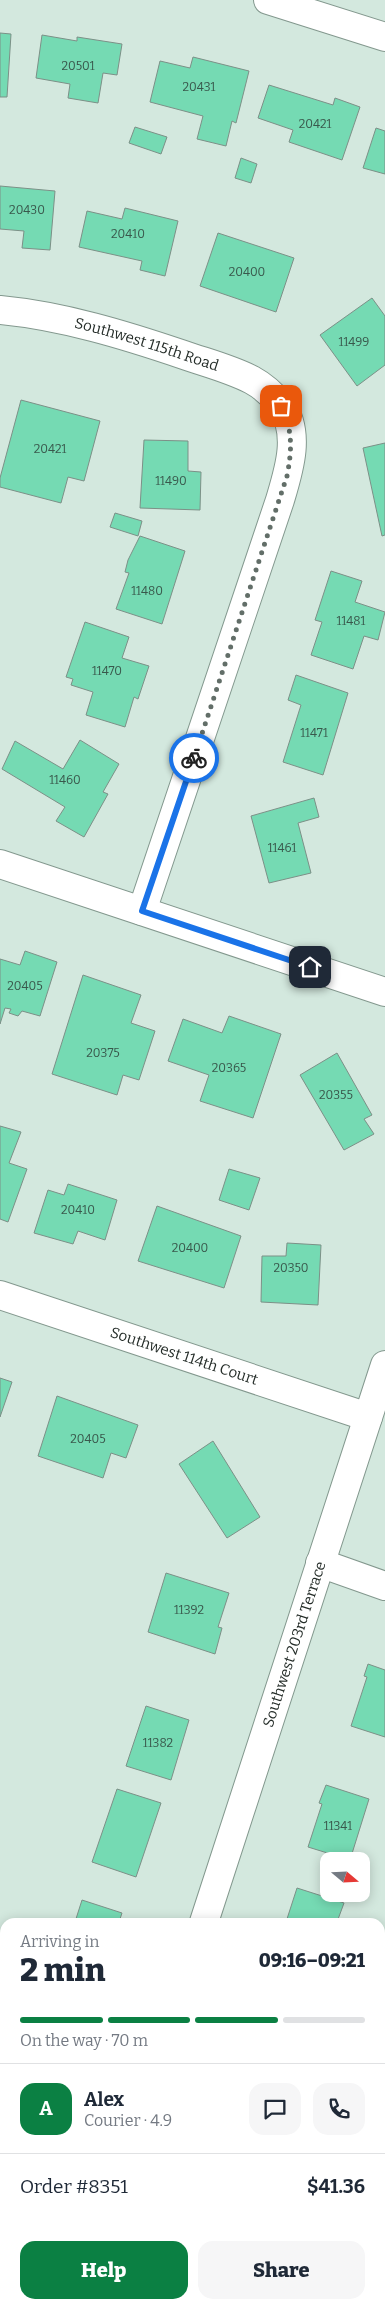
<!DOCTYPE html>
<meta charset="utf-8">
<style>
body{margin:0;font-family:Bitter,serif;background:#f6f6f7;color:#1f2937;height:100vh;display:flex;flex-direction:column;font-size:19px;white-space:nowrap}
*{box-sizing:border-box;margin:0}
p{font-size:16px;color:#747a83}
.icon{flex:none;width:28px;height:28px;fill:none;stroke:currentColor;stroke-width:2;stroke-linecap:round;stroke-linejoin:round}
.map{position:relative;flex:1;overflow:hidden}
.details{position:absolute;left:0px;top:1918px;width:385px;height:391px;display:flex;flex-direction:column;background:#fff;border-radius:15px 15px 0 0;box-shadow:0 2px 12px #0003}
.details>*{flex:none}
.needle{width:32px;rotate:109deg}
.tools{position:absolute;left:320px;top:1852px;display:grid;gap:10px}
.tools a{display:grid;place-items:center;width:50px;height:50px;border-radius:10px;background:#fff;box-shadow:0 2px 12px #0003;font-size:25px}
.pin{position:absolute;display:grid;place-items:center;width:42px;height:42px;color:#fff;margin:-21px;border-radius:10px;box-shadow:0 2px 8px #0006}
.courier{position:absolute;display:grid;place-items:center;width:50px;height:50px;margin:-25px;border:4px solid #1a73e8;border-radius:50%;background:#fff;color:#222;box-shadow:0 1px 6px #0007}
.headline em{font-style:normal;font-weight:800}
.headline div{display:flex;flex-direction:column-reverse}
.headline{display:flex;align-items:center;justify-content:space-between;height:85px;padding:0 20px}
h1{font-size:32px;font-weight:800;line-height:38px}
.bar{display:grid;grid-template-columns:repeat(4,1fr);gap:8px 5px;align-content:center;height:60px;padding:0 20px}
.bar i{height:6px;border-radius:4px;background:#e0e1e3}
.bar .selected{background:#0b8043}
.bar p{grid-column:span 4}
.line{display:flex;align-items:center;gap:12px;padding:0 20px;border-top:1px solid #e0e1e3}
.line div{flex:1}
.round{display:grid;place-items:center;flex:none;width:52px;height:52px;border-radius:15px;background:#f6f6f7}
.primary-button{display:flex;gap:10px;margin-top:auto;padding:10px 20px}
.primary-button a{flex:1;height:58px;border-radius:15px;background:#0b8043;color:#fff;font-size:20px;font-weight:800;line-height:58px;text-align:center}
.primary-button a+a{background:#f6f6f7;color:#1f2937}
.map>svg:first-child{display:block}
</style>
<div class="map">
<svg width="385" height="2308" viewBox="0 0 385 2308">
<rect width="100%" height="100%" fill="#d3e8de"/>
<g fill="#75dab3" stroke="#7c9087">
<polygon points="0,33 11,34 7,97 0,97"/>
<polygon points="42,35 77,41 77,37 122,44 117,75 103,73 98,103 68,98 70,84 36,78"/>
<polygon points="193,57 249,71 236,123 232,121 226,146 197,139 203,116 150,102 160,61 190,68"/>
<polygon points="269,85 333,105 335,98 360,107 342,160 289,142 293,130 258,118"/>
<polygon points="135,127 167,137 161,154 129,143"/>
<polygon points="376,128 385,131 385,174 363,168"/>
<polygon points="241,158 257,164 251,183 235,178"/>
<polygon points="0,186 55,191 50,250 22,248 24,231 0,229"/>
<polygon points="125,208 178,221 165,276 140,270 142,261 79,247 87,211 122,219"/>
<polygon points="218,233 294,258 276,312 200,286"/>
<polygon points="372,298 385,316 385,365 357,386 320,335"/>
<polygon points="21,400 100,421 84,481 68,477 61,503 0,487 0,478"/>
<polygon points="144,440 188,441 188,471 201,472 200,510 140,508"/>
<polygon points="385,443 385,535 382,536 363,448"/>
<polygon points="115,513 142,521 138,536 110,527"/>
<polygon points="140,536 185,551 162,624 116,609 129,573 125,572 128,560"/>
<polygon points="331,571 362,581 355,602 385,612 378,640 364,636 353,669 311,655 322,622 315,620"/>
<polygon points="85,622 129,637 122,658 149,666 138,699 134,697 125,727 86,715 93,692 71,685 73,679 66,677"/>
<polygon points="296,675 348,693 323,775 283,762 301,705 288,700"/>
<polygon points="80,740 119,764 103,792 108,794 84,837 56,821 65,807 2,769 15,741 63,769"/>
<polygon points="314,798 319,817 298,823 311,873 269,883 251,816"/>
<polygon points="25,951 57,962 40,1016 22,1011 18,1016 9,1013 11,1009 5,1008 0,1024 0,959 20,965"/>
<polygon points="83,975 141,995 131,1023 155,1031 139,1080 123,1075 117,1095 52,1074"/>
<polygon points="229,1016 281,1034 253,1118 200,1101 209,1075 168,1061 183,1019 222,1033"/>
<polygon points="337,1053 372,1115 364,1119 374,1134 344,1150 300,1075"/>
<polygon points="0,1126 21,1132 9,1163 27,1169 8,1222 0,1219"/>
<polygon points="229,1169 260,1178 249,1210 219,1200"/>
<polygon points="68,1184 117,1200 105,1240 78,1231 73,1244 34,1233 48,1190 64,1195"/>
<polygon points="157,1206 241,1236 224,1288 138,1261"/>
<polygon points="287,1243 321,1245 318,1305 261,1302 262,1256 286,1256"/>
<polygon points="0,1378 12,1382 0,1417"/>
<polygon points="57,1396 138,1425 126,1458 111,1453 103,1478 38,1456"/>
<polygon points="213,1441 260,1517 227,1538 179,1464"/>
<polygon points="166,1573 229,1593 218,1627 222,1628 215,1654 148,1632"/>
<polygon points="368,1664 385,1670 385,1737 351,1726 367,1677 364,1676"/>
<polygon points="146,1706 189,1720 171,1780 126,1766"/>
<polygon points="326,1785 369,1799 350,1860 308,1847 322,1804 319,1803"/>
<polygon points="117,1789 161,1803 136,1877 92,1862"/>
<polygon points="297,1888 344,1903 337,1922 286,1922"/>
<polygon points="82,1900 122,1913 119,1922 75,1922"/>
<polygon points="383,1940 385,1941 385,1959 380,1958"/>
<polygon points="385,2032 385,2054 380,2052"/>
<polygon points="5,2109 5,2189 0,2187 0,2123"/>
<polygon points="0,2218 5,2219 5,2280 0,2279"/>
<polygon points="380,2266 385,2267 385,2308 336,2308 338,2304 380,2304"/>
</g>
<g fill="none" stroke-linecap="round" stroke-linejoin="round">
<g stroke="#83988e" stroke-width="30">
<g id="minor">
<polyline points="268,0 385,37"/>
<path id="s1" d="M0,310C63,316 125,335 184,355C207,363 231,369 252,380C263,386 273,395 281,405C301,433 289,470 280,500L142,911"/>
<polyline points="0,864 385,992"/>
<path id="s2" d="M0,1295L368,1417"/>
<polyline points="320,1563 385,1586"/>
<path id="s3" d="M204,1922L385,1365"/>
<polyline points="79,2308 80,2304"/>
</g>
</g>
<use href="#minor" stroke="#fff" stroke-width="28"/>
</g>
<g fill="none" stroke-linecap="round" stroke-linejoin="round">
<path stroke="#626e68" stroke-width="5" stroke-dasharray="0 9" d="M194,758L287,476C292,450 293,430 281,406"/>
<polyline stroke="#1a73e8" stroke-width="6" points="194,758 142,911 310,967"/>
</g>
<g text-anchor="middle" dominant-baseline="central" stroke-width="5" stroke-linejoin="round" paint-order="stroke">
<g font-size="12" fill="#39584c">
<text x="78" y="66">20501</text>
<text x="199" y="87">20431</text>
<text x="315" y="124">20421</text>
<text x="27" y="210">20430</text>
<text x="128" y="234">20410</text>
<text x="247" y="272">20400</text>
<text x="354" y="342">11499</text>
<text x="50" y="449">20421</text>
<text x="171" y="481">11490</text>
<text x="147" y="591">11480</text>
<text x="351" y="621">11481</text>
<text x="107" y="671">11470</text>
<text x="314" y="733">11471</text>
<text x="65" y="780">11460</text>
<text x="282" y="848">11461</text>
<text x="25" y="986">20405</text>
<text x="103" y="1053">20375</text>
<text x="229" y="1068">20365</text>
<text x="336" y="1095">20355</text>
<text x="78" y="1210">20410</text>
<text x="190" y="1248">20400</text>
<text x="291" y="1268">20350</text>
<text x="88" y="1439">20405</text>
<text x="189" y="1610">11392</text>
<text x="158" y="1743">11382</text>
<text x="338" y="1826">11341</text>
</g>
<g font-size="15" fill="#252d29" stroke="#fff">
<text stroke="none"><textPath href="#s1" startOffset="151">Southwest 115th Road</textPath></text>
<text stroke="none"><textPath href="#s2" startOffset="194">Southwest 114th Court</textPath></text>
<text stroke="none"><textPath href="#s3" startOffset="292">Southwest 203rd Terrace</textPath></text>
</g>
</g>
</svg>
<div class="tools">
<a><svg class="needle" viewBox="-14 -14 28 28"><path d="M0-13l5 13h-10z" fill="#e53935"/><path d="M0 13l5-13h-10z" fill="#747a83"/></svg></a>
</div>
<div class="pin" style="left:281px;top:406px;background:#ea580c"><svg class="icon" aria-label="bag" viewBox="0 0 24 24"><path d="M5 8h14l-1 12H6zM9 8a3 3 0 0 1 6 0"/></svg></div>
<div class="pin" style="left:310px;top:967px;background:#1f2937"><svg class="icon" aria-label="home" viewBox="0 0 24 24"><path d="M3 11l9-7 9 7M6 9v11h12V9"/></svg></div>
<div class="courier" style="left:194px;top:758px"><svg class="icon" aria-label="bike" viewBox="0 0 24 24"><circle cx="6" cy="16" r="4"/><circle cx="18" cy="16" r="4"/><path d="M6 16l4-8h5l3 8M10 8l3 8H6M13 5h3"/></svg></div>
<section class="details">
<div class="headline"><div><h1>2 min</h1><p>Arriving in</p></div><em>09:16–09:21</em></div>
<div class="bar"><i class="selected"></i><i class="selected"></i><i class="selected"></i><i></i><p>On the way · 70 m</p></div>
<div class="line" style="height:90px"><b class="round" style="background:#0b8043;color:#fff">A</b><div><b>Alex</b><p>Courier · 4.9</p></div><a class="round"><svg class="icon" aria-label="chat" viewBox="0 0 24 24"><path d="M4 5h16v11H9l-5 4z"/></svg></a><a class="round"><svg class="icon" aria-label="phone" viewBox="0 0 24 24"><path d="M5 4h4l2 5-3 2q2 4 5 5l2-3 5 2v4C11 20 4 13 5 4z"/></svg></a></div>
<div class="line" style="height:65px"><div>Order #8351</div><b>$41.36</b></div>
<div class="primary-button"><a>Help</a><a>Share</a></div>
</section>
</div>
